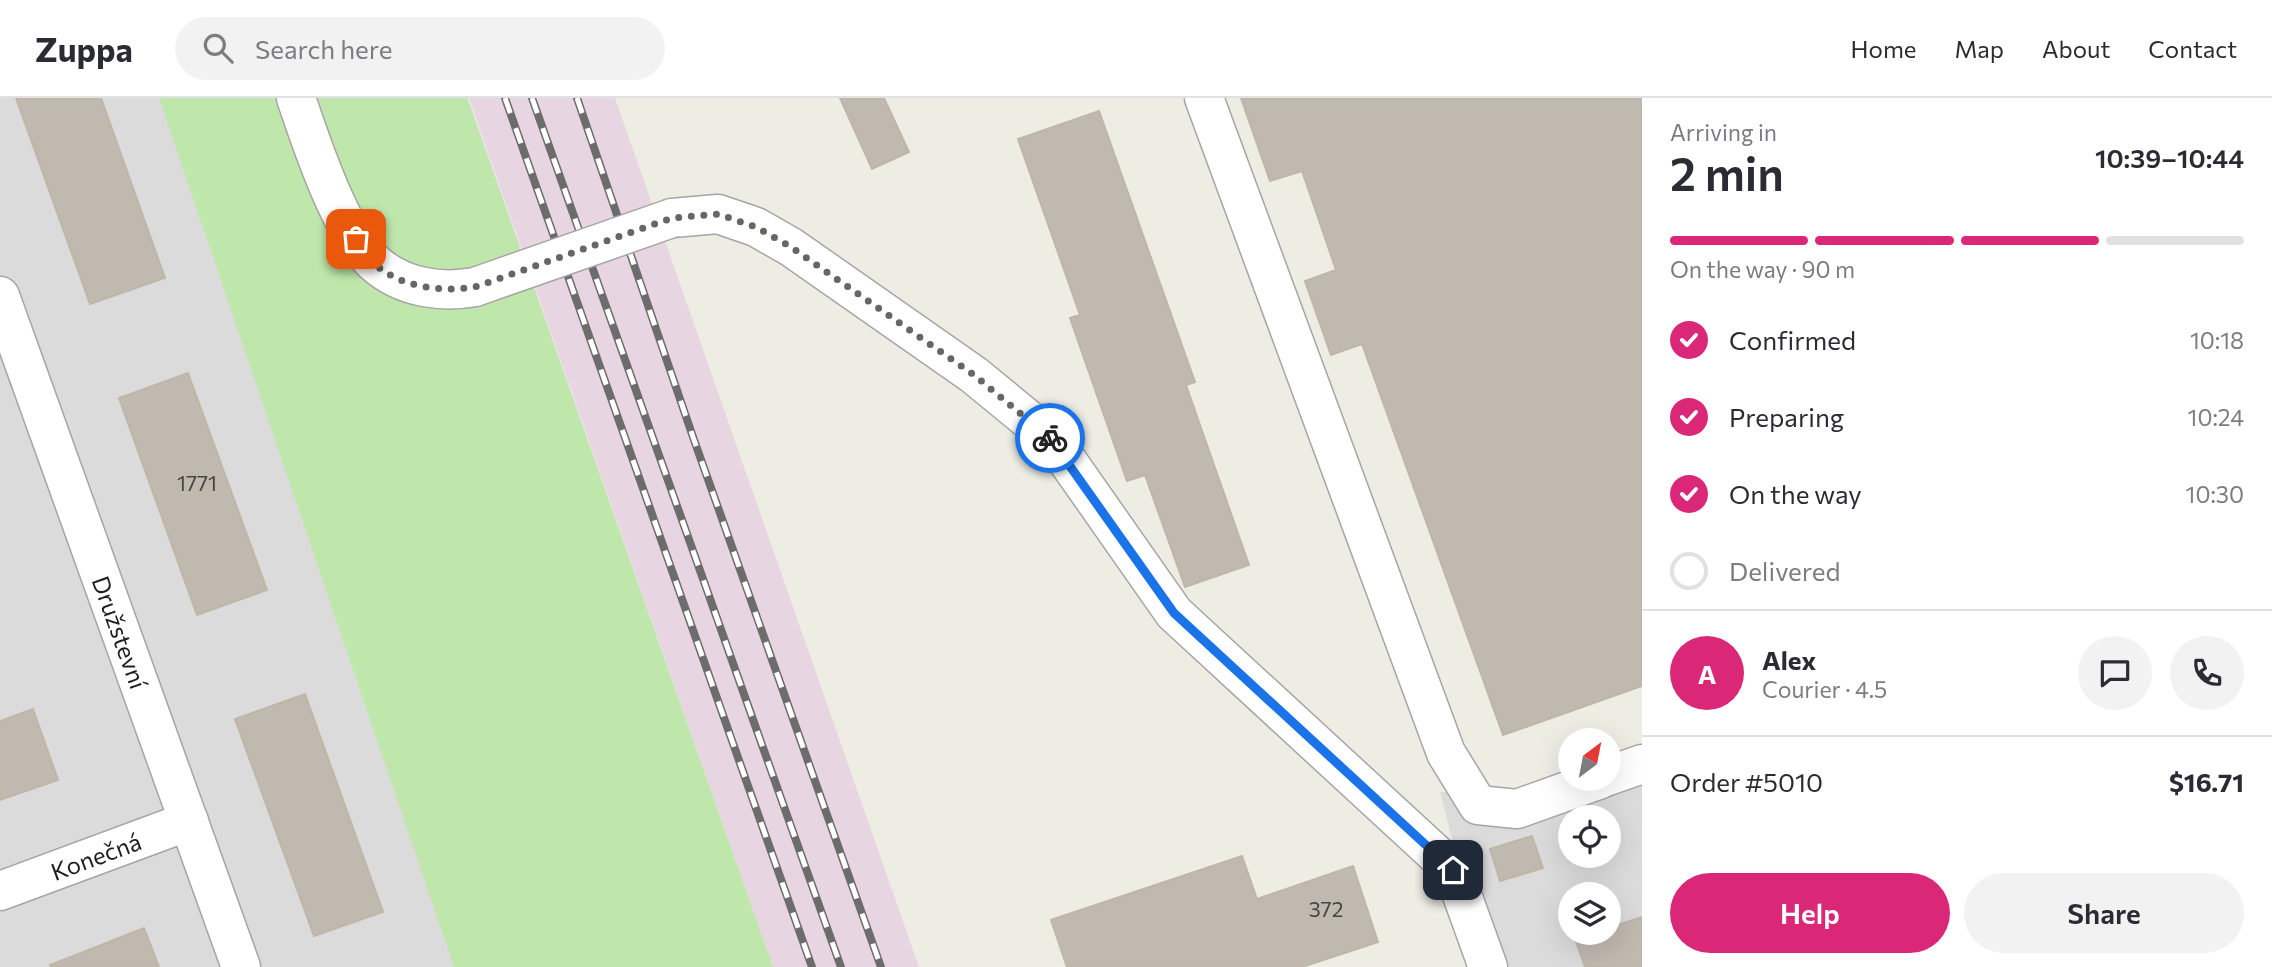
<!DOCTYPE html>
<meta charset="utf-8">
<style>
body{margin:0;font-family:Commissioner,sans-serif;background:#f2f2f3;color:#2b2b33;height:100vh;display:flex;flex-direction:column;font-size:26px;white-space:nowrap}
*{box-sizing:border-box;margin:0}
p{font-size:23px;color:#7c7c81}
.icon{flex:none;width:38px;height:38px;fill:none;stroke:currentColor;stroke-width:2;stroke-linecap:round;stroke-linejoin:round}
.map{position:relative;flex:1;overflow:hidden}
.drawer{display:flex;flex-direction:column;background:#fff;width:630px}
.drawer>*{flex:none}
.needle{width:46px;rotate:32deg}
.tools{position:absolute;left:1558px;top:630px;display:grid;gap:14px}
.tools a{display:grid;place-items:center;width:63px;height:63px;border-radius:50%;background:#fff;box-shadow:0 7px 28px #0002;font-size:35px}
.pin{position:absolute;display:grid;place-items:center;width:60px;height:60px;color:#fff;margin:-30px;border-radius:14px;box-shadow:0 4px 10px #0006}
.courier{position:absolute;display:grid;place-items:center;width:70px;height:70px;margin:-35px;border:5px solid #1a73e8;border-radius:50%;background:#fff;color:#222;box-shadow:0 2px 9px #0007}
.headline em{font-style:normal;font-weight:600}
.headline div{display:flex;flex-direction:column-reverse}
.headline{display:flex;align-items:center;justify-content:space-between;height:119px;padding:0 28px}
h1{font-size:46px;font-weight:600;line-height:52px}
.bar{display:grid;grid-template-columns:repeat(4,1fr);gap:10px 7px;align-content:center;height:84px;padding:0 28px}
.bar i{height:9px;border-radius:5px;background:#e1e1e2}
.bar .selected{background:#db2777}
.bar p{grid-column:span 4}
.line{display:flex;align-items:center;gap:18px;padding:0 28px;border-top:2px solid #e1e1e2}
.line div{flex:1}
.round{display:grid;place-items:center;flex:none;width:74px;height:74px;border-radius:37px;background:#f2f2f3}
ol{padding:0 28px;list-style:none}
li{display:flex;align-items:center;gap:21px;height:77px}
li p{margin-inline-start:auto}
li .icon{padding:7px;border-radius:50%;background:#db2777;color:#fff;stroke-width:4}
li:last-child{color:#7c7c81}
li i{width:38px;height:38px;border:4px solid #e1e1e2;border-radius:50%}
.action{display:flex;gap:14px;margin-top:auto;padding:14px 28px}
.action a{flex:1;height:80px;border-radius:42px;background:#db2777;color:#fff;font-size:28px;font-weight:600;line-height:80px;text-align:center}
.action a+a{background:#f2f2f3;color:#2b2b33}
header{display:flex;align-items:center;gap:42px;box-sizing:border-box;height:98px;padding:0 35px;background:#fff;border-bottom:2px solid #e1e1e2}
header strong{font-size:33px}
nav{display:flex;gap:38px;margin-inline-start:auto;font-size:24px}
.search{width:490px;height:63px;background:#f2f2f3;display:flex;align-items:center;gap:18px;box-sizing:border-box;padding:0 24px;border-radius:38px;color:#7c7c81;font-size:26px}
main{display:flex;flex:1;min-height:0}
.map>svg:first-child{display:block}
</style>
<header>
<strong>Zuppa</strong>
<div class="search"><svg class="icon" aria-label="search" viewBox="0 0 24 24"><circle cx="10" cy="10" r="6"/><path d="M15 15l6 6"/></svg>Search here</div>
<nav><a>Home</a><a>Map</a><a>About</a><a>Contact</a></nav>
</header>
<main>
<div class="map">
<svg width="1642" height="869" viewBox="0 0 1642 869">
<rect width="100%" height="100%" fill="#eeede4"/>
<g fill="#dcdbdb" fill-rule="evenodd">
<polygon points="0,0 468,0 773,869 0,869"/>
<path d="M1642,674V869H1485L1440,694L1608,688ZM1570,719H1608V758H1570ZM1570,796H1608V835H1570Z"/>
</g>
<polygon fill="#e7d6e1" points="469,0 615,0 919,869 773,869"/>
<polygon fill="#bfe7ab" points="159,0 467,0 773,869 454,869"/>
<g fill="#bfb9b0" stroke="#c0b6a7" stroke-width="2">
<polygon points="16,0 101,0 165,180 90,206"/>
<polygon points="840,0 884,0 909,54 872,71"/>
<polygon points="1241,0 1642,0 1642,588 1503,637 1362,246 1331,257 1305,183 1336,172 1302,73 1270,83"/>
<polygon points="1099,13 1195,284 1186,287 1249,467 1185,489 1145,377 1127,383 1070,220 1080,217 1018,41"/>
<polygon points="188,275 267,492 197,517 119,300"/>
<polygon points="305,596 383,814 314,838 235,621"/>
<polygon points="33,611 58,682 0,702 0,623"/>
<polygon points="1532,738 1543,770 1500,783 1490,751"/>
<polygon points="1242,758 1257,801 1353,768 1378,844 1302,869 1067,869 1051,822"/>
<polygon points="1642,819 1642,869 1585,869 1575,841 1595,835 1608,835 1608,830"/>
<polygon points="144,830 159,869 51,869 50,867"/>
</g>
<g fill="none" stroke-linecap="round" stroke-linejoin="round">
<g stroke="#a5a5a5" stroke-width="41">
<g id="minor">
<path d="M296,0C311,44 342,140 378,168C405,190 442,195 475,189"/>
<polyline points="1204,0 1446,655 1478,707 1517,711 1601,681"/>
<polyline points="672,120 718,116 756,129 791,149 974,277 1052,341 1174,515 1453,772 1488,869"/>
<path id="s1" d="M0,198L241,869"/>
<polyline points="1608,678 1642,666"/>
<path id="s2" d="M0,793L189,723"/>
</g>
</g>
<use href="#minor" stroke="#fff" stroke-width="38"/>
<g stroke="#6c6c6c" stroke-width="8">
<g id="rail">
<polyline points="505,0 812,869"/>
<polyline points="532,0 841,869"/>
<polyline points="577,0 693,339 881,869"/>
</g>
</g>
<use href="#rail" stroke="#fff" stroke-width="5" stroke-dasharray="16" stroke-linecap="butt"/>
<g stroke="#a5a5a5" stroke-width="41" stroke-linecap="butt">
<polyline id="minor-bridge" points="475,189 672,120"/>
</g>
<use href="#minor-bridge" stroke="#fff" stroke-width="38"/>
</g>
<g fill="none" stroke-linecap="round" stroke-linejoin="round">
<path stroke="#676663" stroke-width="7" stroke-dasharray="0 12.6" d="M356,141C363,149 369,160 376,167C402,190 443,194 475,189L672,120L718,116L756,129L791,149L974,277L1050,340"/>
<polyline stroke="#1a73e8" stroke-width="9" points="1050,340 1174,515 1453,772"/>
</g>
<g text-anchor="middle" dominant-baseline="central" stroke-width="5" stroke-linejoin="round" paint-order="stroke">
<g font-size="21" fill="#464542">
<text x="197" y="384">1771</text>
<text x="1326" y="810">372</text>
</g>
<g font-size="24" fill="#1e1e1e" stroke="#fff">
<text stroke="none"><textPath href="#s1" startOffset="357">Družstevní</textPath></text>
<text stroke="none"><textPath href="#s2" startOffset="102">Konečná</textPath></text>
</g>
</g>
</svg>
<div class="tools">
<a><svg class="needle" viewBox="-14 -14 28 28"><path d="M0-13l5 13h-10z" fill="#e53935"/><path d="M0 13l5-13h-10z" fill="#7c7c81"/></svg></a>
<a><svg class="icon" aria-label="locate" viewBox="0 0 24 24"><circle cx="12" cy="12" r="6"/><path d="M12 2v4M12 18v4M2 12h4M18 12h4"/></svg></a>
<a><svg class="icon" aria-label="layers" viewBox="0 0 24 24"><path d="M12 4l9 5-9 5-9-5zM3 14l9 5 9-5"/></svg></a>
</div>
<div class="pin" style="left:356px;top:141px;background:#ea580c"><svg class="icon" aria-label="bag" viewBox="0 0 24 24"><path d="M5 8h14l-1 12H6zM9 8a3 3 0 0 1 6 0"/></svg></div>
<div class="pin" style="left:1453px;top:772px;background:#1f2937"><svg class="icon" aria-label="home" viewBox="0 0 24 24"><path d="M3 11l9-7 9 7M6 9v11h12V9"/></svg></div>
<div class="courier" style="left:1050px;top:340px"><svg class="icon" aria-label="bike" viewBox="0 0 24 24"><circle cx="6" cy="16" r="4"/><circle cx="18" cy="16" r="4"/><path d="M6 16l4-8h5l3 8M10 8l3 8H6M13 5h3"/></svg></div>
</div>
<section class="drawer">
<div class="headline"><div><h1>2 min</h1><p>Arriving in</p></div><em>10:39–10:44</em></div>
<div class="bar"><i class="selected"></i><i class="selected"></i><i class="selected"></i><i></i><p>On the way · 90 m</p></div>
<ol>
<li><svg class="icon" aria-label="check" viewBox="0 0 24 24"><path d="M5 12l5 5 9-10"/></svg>Confirmed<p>10:18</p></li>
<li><svg class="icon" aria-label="check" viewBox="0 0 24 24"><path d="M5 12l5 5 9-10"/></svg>Preparing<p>10:24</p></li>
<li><svg class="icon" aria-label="check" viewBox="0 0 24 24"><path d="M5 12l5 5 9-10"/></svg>On the way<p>10:30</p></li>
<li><i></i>Delivered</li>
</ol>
<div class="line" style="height:126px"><b class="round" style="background:#db2777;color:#fff">A</b><div><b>Alex</b><p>Courier · 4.5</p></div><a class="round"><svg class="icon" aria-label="chat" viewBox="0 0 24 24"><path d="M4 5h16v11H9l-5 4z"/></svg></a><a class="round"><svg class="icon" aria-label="phone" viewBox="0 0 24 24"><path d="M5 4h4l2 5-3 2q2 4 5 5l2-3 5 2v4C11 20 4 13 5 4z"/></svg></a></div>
<div class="line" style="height:91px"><div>Order #5010</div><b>$16.71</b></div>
<div class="action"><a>Help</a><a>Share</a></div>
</section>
</main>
